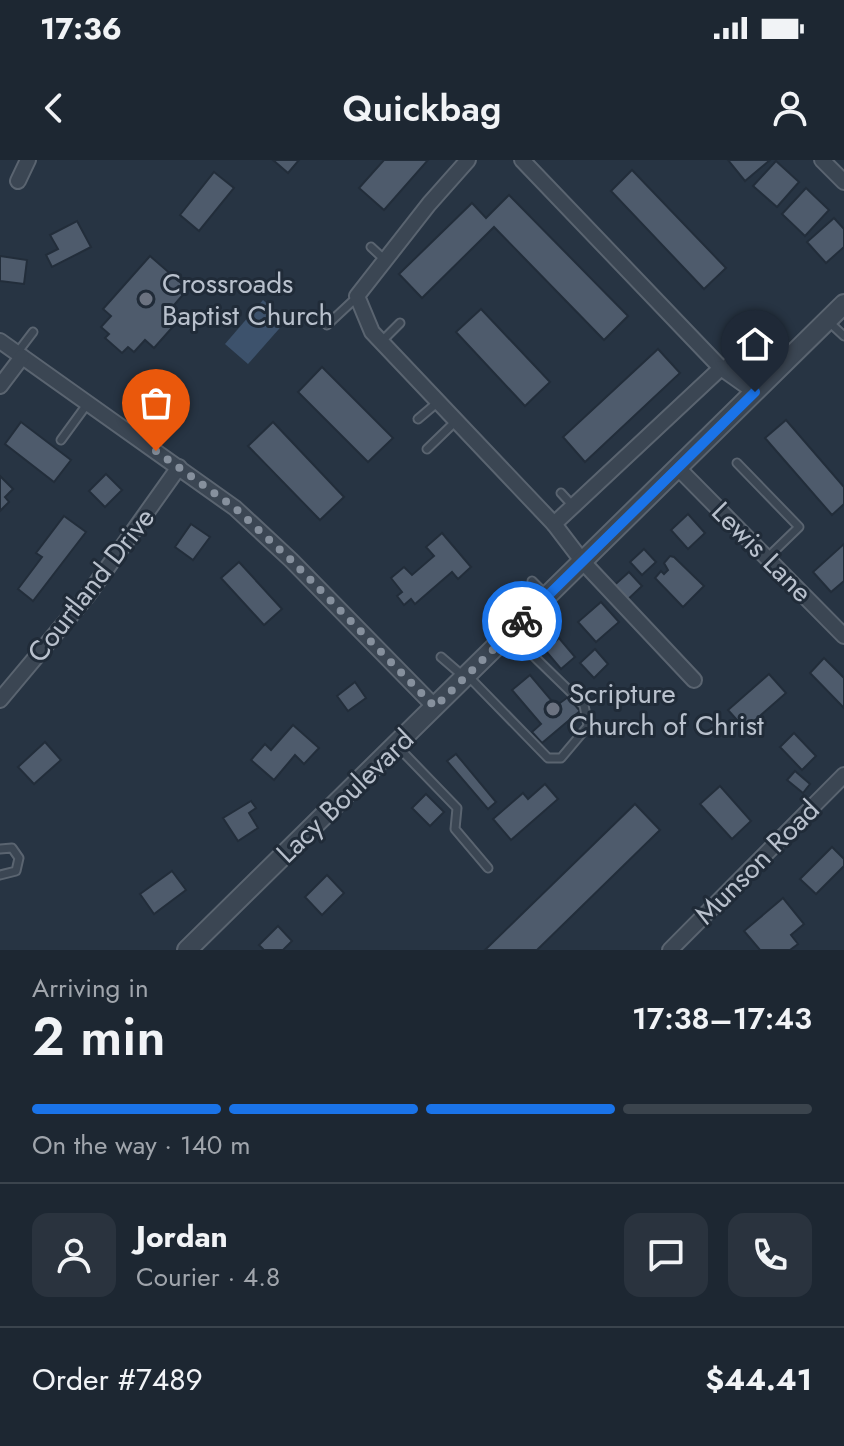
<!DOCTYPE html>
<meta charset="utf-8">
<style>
body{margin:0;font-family:Jost,sans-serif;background:#2a333e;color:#f1f3f6;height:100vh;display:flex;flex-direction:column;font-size:30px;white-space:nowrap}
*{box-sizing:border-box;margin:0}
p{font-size:26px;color:#a0a5ac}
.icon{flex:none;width:44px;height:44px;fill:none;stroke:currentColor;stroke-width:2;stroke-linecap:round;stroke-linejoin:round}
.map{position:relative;height:790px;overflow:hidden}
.drawer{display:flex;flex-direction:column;background:#1d2732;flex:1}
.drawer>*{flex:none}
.pin{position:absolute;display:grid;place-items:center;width:68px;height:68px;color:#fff;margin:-82px -34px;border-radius:50% 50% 50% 0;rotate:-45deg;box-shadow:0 0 8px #0007}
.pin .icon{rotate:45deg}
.courier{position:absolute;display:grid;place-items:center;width:80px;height:80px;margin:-40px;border:6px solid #1a73e8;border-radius:50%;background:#fff;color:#222;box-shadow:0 2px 10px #0007}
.headline em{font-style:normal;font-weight:600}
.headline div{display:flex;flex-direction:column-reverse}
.headline{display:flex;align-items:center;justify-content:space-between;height:136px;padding:0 32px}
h1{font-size:52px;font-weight:600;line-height:60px}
.bar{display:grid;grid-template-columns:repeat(4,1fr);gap:12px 8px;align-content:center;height:96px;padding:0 32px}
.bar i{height:10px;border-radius:6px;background:#3b444d}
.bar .selected{background:#1a73e8}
.bar p{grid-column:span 4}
.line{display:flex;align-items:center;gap:20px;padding:0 32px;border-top:2px solid #3b444d}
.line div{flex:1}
.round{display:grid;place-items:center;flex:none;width:84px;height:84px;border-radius:16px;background:#2a333e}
.status{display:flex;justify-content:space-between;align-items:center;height:56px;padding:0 40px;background:#1d2732;direction:ltr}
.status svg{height:22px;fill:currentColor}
header{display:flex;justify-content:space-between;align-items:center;height:104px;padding:0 32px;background:#1d2732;font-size:36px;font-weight:600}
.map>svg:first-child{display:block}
</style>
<div class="status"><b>17:36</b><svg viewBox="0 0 49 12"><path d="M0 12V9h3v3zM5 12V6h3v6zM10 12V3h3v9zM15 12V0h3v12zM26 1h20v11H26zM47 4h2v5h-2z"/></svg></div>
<header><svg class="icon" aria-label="back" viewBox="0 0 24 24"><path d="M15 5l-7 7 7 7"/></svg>Quickbag<svg class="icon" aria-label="person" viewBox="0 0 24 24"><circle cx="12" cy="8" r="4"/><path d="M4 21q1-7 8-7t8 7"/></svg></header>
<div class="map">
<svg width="844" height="790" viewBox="0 0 844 790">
<rect width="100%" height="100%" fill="#273443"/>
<polygon fill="#3d526c" points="263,140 286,161 248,204 225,184"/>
<g fill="#4e5b6c" stroke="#222d3a" stroke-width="2">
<polygon points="273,0 299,0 288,13"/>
<polygon points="384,0 428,0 384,50 359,28"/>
<polygon points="728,0 770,0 745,21"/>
<polygon points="776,1 799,22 777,47 753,26"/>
<polygon points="632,10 726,108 704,129 611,31"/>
<polygon points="214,12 234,28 199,71 180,55"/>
<polygon points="806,28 829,50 805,76 782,54"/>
<polygon points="509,35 628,156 604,180 494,67 422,138 399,114 472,43 486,58"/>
<polygon points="834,58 844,69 844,87 826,103 807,82"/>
<polygon points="77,61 91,87 52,107 46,95 58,89 50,75"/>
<polygon points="0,96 27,100 24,124 0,121"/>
<polygon points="150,96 188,129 168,152 178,161 154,188 145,180 134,192 128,187 122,193 105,178 109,174 101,167 111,156 103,149"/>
<polygon points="481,149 550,222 525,246 456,172"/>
<polygon points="658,189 680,213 585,302 563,277"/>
<polygon points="322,207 393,278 368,302 298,232"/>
<polygon points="786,260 844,327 844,344 832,355 765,278"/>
<polygon points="21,262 71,300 54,322 5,284"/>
<polygon points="273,262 344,337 320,360 248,286"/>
<polygon points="106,314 122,330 105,347 89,331"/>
<polygon points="0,316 13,329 5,337 9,342 0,351"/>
<polygon points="688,354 705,373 688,389 671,370"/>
<polygon points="64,356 86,372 33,441 18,429 42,397 36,393"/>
<polygon points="191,364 210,377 193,400 175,387"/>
<polygon points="442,373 471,407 458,419 452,412 415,444 411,439 404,445 397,436 402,432 391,418 404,407 412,415 434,396 426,387"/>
<polygon points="844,384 844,421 831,432 813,412"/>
<polygon points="644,389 656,402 642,415 630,402"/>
<polygon points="670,396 674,397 704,426 683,447 655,418 661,411 664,414 668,410 664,403"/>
<polygon points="239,402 282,449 264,465 221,418"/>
<polygon points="629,412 642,426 623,444 609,430"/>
<polygon points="601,442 619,462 596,482 578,462"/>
<polygon points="559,478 575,497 561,509 545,490"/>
<polygon points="595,489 608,504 594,518 580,503"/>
<polygon points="824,498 844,518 844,548 810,513"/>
<polygon points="769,514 786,533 745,569 728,550"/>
<polygon points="530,515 556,546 568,537 580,551 542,583 532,572 541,564 512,530"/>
<polygon points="355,522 366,538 348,551 337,536"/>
<polygon points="293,565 319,588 304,604 295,595 274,620 251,600 265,584 271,590"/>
<polygon points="794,573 816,596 802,610 780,587"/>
<polygon points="45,582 61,600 34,624 18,607"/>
<polygon points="456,594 496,642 488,649 447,601"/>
<polygon points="795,611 810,624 803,633 787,620"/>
<polygon points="545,624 558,639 511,680 493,659 523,633 528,639"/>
<polygon points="720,626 751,661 732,679 700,644"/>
<polygon points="426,634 444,652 430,666 412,648"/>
<polygon points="251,641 256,648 249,653 258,668 238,681 223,658"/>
<polygon points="635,644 660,670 537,790 485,790"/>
<polygon points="832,687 844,699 844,706 816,734 800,719"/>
<polygon points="172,711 186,730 154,754 140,734"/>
<polygon points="327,715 344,733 322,755 305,737"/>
<polygon points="783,738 804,764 791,775 798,784 790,790 760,790 744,771"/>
<polygon points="278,766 292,781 283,790 264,790 259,785"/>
</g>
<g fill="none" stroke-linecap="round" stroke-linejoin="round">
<g stroke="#5a6470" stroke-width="11">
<g id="service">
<polyline points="371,87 385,100"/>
<polyline points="829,162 844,176"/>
<polyline points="327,165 357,137"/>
<polyline points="382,181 400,163"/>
<polyline points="17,193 33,172"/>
<polyline points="721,208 741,188"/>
<polyline points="418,259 438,242"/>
<polyline points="61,280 88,243"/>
<polyline points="427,289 456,261"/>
<polyline points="737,303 799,367 768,397"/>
<polyline points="561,333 573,346"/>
<polyline points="532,421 547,436"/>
<polyline points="441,497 463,516"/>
<polyline points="469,517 548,598 561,598 588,566 584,545 511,474"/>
<polyline points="398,587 457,648 455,669 488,708"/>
<polyline points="0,689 12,688 19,698 16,711 0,715"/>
</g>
</g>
<g stroke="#5a6470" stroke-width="18">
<g id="minor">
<polyline points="468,0 429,44 357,136 372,172 554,364 583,402 694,520"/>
<polyline points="522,0 721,208 755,232"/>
<polyline points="822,0 844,22"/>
<polyline points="18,21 28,0"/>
<polyline points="0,181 235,348 291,400 435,547"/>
<polyline points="0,226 22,197"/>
<polyline points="679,309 844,476"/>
<polyline points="554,364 721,208"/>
<polyline points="0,540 88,435 179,307"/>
<polyline points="670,790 844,615"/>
</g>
</g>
<g stroke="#5a6470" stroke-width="22">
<polyline id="tertiary" points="187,790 844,144"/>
</g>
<use href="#service" stroke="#3b4653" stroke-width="7"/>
<use href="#minor" stroke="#3b4653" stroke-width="14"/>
<use href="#tertiary" stroke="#3b4653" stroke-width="18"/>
</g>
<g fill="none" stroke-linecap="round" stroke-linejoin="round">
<polyline stroke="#86909d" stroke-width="8" stroke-dasharray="0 14.4" points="156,291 235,348 291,400 435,547 522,461"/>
<polyline stroke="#1a73e8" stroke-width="10" points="522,461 755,232"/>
</g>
<g fill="#6b7280" stroke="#202b38" stroke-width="3">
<circle cx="146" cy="139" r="8"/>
<circle cx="553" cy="549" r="8"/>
</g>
<g text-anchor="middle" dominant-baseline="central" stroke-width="6" stroke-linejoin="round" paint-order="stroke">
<g font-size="28" fill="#b9c1cd" stroke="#202b38" text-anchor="start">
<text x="162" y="123">Crossroads<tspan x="162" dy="32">Baptist Church</tspan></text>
<text x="569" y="533">Scripture<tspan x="569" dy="32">Church of Christ</tspan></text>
</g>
<g font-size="28" fill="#b9c1cd" stroke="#202b38">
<text transform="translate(762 392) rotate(45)">Lewis Lane</text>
<text transform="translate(91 425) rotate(-52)">Courtland Drive</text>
<text transform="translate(345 636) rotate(-44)">Lacy Boulevard</text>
<text transform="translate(757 702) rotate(-45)">Munson Road</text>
</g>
</g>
</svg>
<div class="pin" style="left:156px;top:291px;background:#ea580c"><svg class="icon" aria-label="bag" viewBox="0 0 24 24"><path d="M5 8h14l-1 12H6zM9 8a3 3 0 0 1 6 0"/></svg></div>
<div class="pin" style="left:755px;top:232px;background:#1f2937"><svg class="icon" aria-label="home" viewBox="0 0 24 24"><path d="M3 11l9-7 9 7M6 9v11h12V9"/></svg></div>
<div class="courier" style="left:522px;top:461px"><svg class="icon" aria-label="bike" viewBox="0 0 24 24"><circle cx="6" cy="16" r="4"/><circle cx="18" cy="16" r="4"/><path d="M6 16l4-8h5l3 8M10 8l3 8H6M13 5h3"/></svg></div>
</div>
<section class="drawer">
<div class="headline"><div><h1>2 min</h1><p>Arriving in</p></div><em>17:38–17:43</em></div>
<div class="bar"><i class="selected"></i><i class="selected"></i><i class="selected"></i><i></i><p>On the way · 140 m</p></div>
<div class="line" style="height:144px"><a class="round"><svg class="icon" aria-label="person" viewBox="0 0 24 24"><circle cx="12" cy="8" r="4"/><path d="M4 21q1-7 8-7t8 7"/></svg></a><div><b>Jordan</b><p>Courier · 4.8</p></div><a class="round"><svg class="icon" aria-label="chat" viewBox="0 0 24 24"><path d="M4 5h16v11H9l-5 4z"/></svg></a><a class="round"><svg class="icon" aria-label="phone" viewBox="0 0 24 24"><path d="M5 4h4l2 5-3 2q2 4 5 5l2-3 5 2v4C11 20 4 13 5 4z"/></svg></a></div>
<div class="line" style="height:104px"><div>Order #7489</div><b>$44.41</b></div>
</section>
